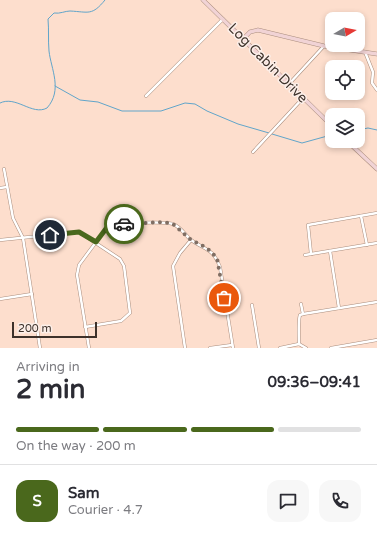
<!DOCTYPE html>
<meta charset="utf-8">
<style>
body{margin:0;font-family:"Varela Round",sans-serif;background:#f7f7f7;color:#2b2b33;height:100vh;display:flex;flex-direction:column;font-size:15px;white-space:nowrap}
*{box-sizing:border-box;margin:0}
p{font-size:13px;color:#7c7c81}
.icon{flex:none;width:22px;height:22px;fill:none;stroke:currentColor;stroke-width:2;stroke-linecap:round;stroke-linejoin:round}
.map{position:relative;height:348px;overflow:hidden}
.details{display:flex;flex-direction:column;background:#fff;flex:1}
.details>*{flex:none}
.needle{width:26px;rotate:80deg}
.fabs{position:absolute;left:325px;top:12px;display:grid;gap:8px}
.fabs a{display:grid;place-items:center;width:40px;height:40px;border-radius:8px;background:#fff;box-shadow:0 2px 6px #0003;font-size:20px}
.scale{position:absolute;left:12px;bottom:10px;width:85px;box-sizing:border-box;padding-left:4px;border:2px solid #3d312a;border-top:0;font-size:11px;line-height:14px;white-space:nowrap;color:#3d312a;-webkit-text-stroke:3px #fcefe9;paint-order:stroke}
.pin{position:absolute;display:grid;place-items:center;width:34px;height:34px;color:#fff;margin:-17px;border:2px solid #fff;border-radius:50%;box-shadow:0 1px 4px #0007}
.courier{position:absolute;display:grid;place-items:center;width:40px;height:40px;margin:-20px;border:3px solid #4a681c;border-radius:50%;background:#fff;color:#222;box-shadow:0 1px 5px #0007}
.summary em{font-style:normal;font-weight:800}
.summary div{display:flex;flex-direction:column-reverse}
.summary{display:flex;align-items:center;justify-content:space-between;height:68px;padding:0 16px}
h1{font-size:26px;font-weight:800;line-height:30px}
.bar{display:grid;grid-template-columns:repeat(4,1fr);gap:6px 4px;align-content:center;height:48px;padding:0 16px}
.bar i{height:5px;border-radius:3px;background:#e1e1e2}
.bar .active{background:#4a681c}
.bar p{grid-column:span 4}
.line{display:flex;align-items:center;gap:10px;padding:0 16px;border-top:1px solid #e1e1e2}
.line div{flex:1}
.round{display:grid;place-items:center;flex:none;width:42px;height:42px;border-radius:12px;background:#f7f7f7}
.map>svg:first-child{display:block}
</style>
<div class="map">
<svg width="377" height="348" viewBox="0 0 377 348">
<rect width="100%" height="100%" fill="#fddecd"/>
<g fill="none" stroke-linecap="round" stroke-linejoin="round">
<g stroke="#61a5ca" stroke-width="1">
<polyline points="55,86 80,100 98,102 122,111 161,111 185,103 195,104 207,111 238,124 269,133"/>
<path d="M0,103C16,95 32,116 47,108C63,90 51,69 49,51C48,40 49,30 48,19L54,13C60,14 65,11 70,11C89,12 92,16 105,0"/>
<polyline points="358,130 368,128 377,130"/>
<polyline points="272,134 302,143 331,135"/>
</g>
<g stroke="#ab8e7e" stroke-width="3.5">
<g id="street">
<polyline points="365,52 373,72 372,83 377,90"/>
<polyline points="289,84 324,46"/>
<polyline points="146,96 223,19"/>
<polyline points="253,152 303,98"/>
<polyline points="4,169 13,218 23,238 40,348"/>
<polyline points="0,188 7,187"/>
<polyline points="361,216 367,245"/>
<polyline points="0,240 79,232 120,259 124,266 130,313 121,321 85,327"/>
<polyline points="330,251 339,308"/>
<polyline points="311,254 308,225 377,213"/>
<polyline points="305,255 377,243"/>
<polyline points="0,299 32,294"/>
<polyline points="252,305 259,348"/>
<polyline points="303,314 377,302"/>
<path d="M299,344C299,337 298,320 300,315L303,314L301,304"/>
<polyline points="299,344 306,348"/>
<path d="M89,348L77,275L79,265L108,226C116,223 165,221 173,224C181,227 185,235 191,240C205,250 213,248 220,267L233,348"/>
<polyline points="185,348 173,266 180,253 191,240"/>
<polyline points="210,348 232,345"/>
<polyline points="280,348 299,344"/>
<polyline points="331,348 377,340"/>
</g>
</g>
<g stroke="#ab8e7e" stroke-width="4.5">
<g id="secondary">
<polyline points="203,0 332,126"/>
<polyline points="243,39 250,32 258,30 324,46 377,54"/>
<polyline points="347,141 377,169"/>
</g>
</g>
<use href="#street" stroke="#fff" stroke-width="2.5"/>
<use href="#secondary" stroke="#f1d3d5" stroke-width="3.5"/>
</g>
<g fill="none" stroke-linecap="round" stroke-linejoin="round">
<polyline stroke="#806e63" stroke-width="4" stroke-dasharray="0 7.2" points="124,224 163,222 173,224 191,240 207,248 217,258 224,298"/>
<polyline stroke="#4a681c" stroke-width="5" points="50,235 79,232 96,242 108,226 124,224"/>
</g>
<g text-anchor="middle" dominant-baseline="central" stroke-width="3" stroke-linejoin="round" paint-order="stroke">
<g font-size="14" fill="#3d312a" stroke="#fcefe9">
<text transform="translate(268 63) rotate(45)">Log Cabin Drive</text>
</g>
</g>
</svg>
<div class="fabs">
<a><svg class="needle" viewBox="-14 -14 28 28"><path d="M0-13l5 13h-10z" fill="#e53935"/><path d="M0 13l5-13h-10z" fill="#7c7c81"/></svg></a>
<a><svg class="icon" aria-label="locate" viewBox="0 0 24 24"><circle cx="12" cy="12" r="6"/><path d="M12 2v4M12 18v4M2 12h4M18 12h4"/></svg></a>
<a><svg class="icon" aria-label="layers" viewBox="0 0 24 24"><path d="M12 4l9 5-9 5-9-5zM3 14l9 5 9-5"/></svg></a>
</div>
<div class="scale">200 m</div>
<div class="pin" style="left:224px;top:298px;background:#ea580c"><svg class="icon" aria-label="bag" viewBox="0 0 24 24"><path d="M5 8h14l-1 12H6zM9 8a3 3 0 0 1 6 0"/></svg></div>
<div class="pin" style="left:50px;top:235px;background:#1f2937"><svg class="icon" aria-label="home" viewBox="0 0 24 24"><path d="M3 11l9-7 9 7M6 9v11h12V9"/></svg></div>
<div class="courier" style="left:124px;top:224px"><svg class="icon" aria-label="car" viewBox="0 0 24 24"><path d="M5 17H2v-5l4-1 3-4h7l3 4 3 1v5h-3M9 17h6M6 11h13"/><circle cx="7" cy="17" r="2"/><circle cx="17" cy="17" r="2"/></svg></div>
</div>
<section class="details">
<div class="summary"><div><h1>2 min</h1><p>Arriving in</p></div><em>09:36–09:41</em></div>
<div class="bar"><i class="active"></i><i class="active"></i><i class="active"></i><i></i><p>On the way · 200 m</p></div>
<div class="line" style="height:72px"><b class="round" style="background:#4a681c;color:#fff">S</b><div><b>Sam</b><p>Courier · 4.7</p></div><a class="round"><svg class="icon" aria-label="chat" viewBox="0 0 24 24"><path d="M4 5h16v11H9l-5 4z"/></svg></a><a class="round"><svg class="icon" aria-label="phone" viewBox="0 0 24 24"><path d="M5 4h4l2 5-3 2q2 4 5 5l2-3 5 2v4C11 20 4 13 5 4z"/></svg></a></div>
</section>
